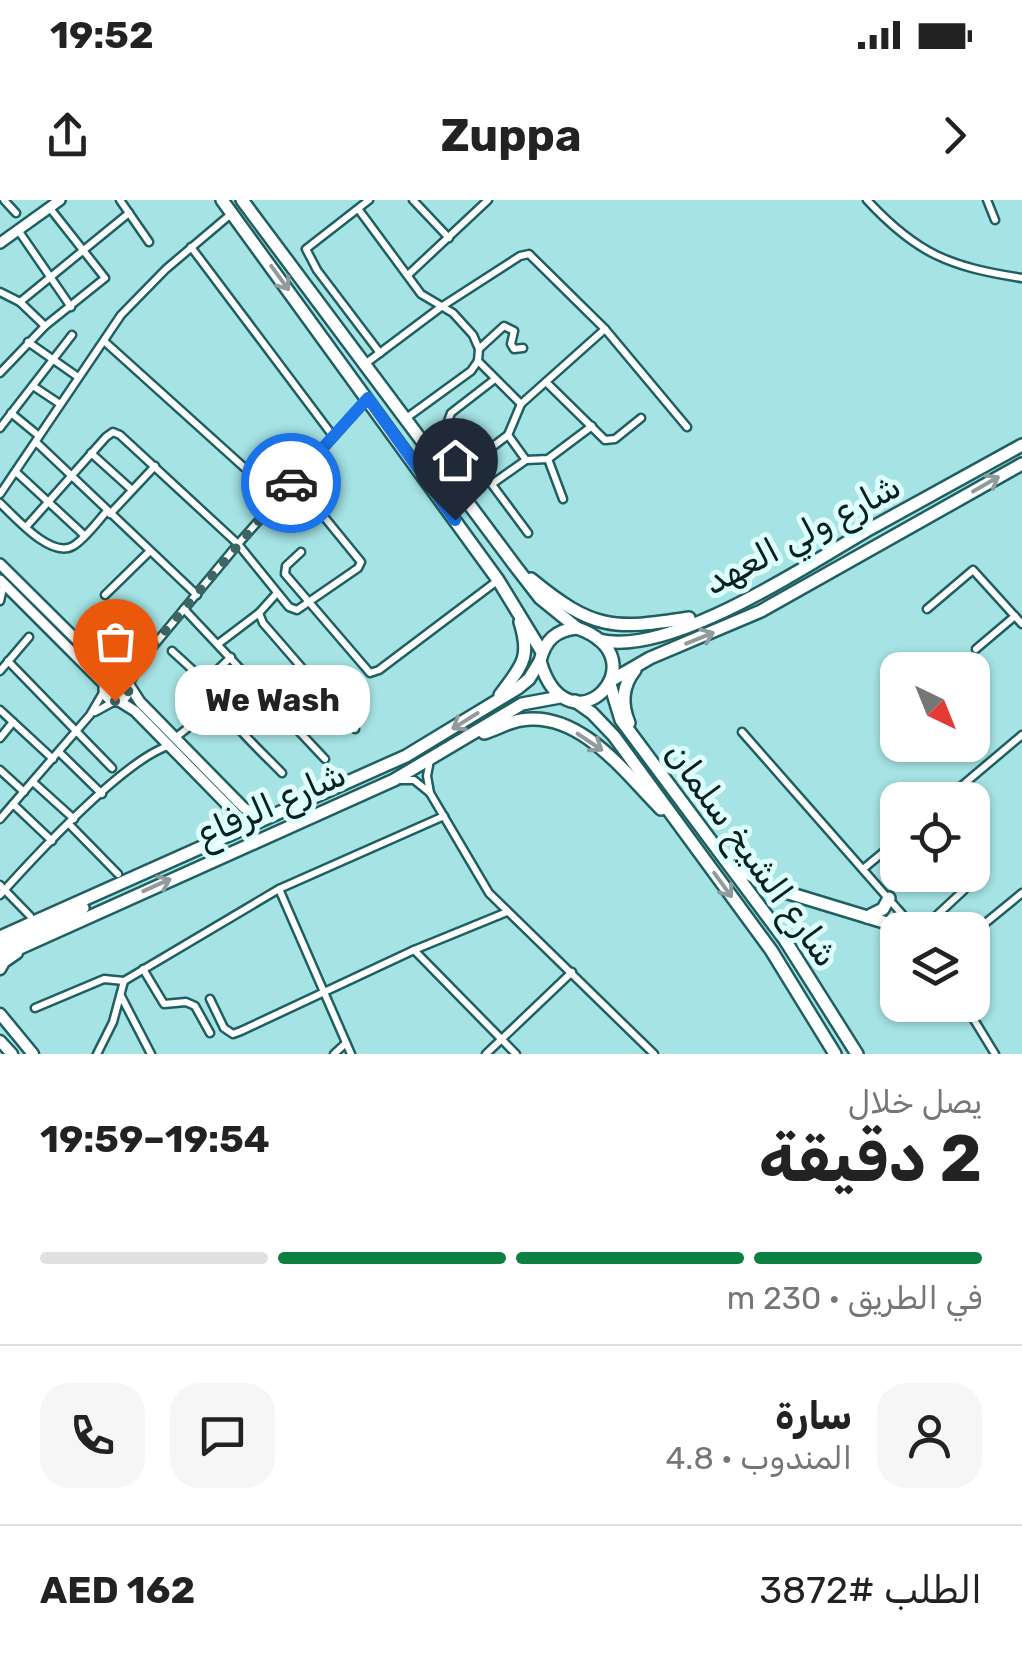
<!DOCTYPE html>
<html lang="ar">
<meta charset="utf-8">
<style>
body{margin:0;font-family:Rubik,Vazirmatn,sans-serif;background:#f6f6f6;color:#222;direction:rtl;height:100vh;display:flex;flex-direction:column;font-size:38px;white-space:nowrap}
*{box-sizing:border-box;margin:0}
p{font-size:32px;color:#767676}
.icon{flex:none;width:55px;height:55px;fill:none;stroke:currentColor;stroke-width:2;stroke-linecap:round;stroke-linejoin:round}
.map{position:relative;height:854px;overflow:hidden;direction:ltr}
.sheet{display:flex;flex-direction:column;background:#fff;flex:1}
.sheet>*{flex:none}
.needle{width:65px;rotate:137deg}
.tools{position:absolute;left:880px;top:452px;display:grid;gap:20px}
.tools a{display:grid;place-items:center;width:110px;height:110px;border-radius:20px;background:#fff;box-shadow:0 2px 8px #0004;font-size:50px}
.pin{position:absolute;display:grid;place-items:center;width:85px;height:85px;color:#fff;margin:-102px -42px;border-radius:50% 50% 50% 0;rotate:-45deg;box-shadow:0 0 10px #0007}
.pin .icon{rotate:45deg}
.courier{position:absolute;display:grid;place-items:center;width:100px;height:100px;margin:-50px;border:8px solid #1a73e8;border-radius:50%;background:#fff;color:#222;box-shadow:0 2px 12px #0007}
.bubble{position:absolute;height:70px;border-radius:30px;background:#fff;box-shadow:0 2px 8px #0004;font-size:32px;font-weight:700;line-height:70px;text-align:center;direction:rtl}
.summary em{font-style:normal;font-weight:700}
.summary div{display:flex;flex-direction:column-reverse}
.summary{display:flex;align-items:center;justify-content:space-between;height:170px;padding:0 40px}
h1{font-size:65px;font-weight:700;line-height:75px}
.bar{display:grid;grid-template-columns:repeat(4,1fr);gap:15px 10px;align-content:center;height:120px;padding:0 40px}
.bar i{height:12px;border-radius:8px;background:#e0e0e0}
.bar .on{background:#0b8043}
.bar p{grid-column:span 4}
.line{display:flex;align-items:center;gap:25px;padding:0 40px;border-top:2px solid #e0e0e0}
.line div{flex:1}
.round{display:grid;place-items:center;flex:none;width:105px;height:105px;border-radius:30px;background:#f6f6f6}
.status{display:flex;justify-content:space-between;align-items:center;height:70px;padding:0 50px;background:#fff;direction:ltr}
.status svg{height:28px;fill:currentColor}
header{display:flex;justify-content:space-between;align-items:center;height:130px;padding:0 40px;background:#fff;font-size:45px;font-weight:700}
.map>svg:first-child{display:block}
</style>
<div class="status"><b>19:52</b><svg viewBox="0 0 49 12"><path d="M0 12V9h3v3zM5 12V6h3v6zM10 12V3h3v9zM15 12V0h3v12zM26 1h20v11H26zM47 4h2v5h-2z"/></svg></div>
<header><svg class="icon" aria-label="forward" viewBox="0 0 24 24"><path d="M9 5l7 7-7 7"/></svg>Zuppa<svg class="icon" aria-label="share" viewBox="0 0 24 24"><path d="M12 15V3M7 8l5-5 5 5M5 13v7h14v-7"/></svg></header>
<div class="map">
<svg width="1022" height="854" viewBox="0 0 1022 854">
<rect width="100%" height="100%" fill="#a5e3e4"/>
<g fill="none" stroke-linecap="round" stroke-linejoin="round">
<g stroke="#205f60" stroke-width="11">
<g id="minor">
<polyline points="4,0 16,13"/>
<polyline points="120,0 149,42"/>
<polyline points="369,0 306,49 317,70 380,153"/>
<polyline points="413,0 449,38"/>
<path d="M867,0C917,54 950,67 1022,78"/>
<polyline points="987,0 995,20"/>
<polyline points="359,10 421,94 453,113 473,135 479,149 478,161 471,171 405,219"/>
<polyline points="18,30 71,107"/>
<polyline points="191,47 333,236"/>
<polyline points="408,75 488,0"/>
<polyline points="0,92 20,102 45,126"/>
<polyline points="20,102 129,13"/>
<polyline points="104,141 278,298"/>
<polyline points="28,142 78,177"/>
<polyline points="480,148 504,126 514,131 511,144 514,149 523,148"/>
<polyline points="478,161 521,204"/>
<polyline points="365,164 441,107 520,56 529,54 605,129 687,227"/>
<polyline points="0,173 45,126 105,78 49,7"/>
<polyline points="495,179 451,213 447,224 528,333"/>
<polyline points="546,182 605,240 615,239 641,218"/>
<polyline points="33,186 60,204"/>
<polyline points="11,213 39,236"/>
<polyline points="0,228 72,135"/>
<polyline points="508,235 526,260 548,259 592,226"/>
<polyline points="36,242 197,395"/>
<polyline points="91,253 132,290"/>
<polyline points="548,259 563,299"/>
<polyline points="475,260 508,235 521,204 605,129"/>
<polyline points="16,272 84,335"/>
<polyline points="492,284 526,260"/>
<polyline points="458,290 482,270"/>
<polyline points="0,294 121,115 166,69 231,14"/>
<path d="M0,303C15,317 51,359 73,346C85,339 97,322 107,311"/>
<polyline points="110,314 155,266"/>
<polyline points="26,327 106,237 113,232 120,235 238,344 289,407 297,410 358,368 361,362 294,280"/>
<polyline points="301,352 286,366 285,374 370,473 379,470 497,381"/>
<polyline points="277,393 259,413 263,423 355,529"/>
<polyline points="105,395 150,351"/>
<polyline points="0,401 4,384"/>
<polyline points="184,409 325,559"/>
<polyline points="927,409 973,370 1022,424"/>
<polyline points="218,444 259,413"/>
<polyline points="976,449 1015,416"/>
<polyline points="172,451 207,483"/>
<path d="M231,457L209,478C204,500 265,555 282,573"/>
<polyline points="8,461 112,568"/>
<polyline points="0,471 29,437"/>
<polyline points="117,477 136,465"/>
<polyline points="129,485 141,461 238,344 367,199"/>
<polyline points="0,510 53,559"/>
<polyline points="95,512 115,501"/>
<polyline points="742,532 916,730"/>
<polyline points="0,538 13,522"/>
<polyline points="175,538 218,504"/>
<polyline points="59,552 102,594"/>
<polyline points="0,570 24,592"/>
<polyline points="401,580 414,580 430,593 427,576 430,560"/>
<polyline points="33,582 74,619"/>
<polyline points="430,593 489,693 654,854"/>
<polyline points="945,600 1022,535"/>
<polyline points="13,604 52,641"/>
<polyline points="0,619 90,515 104,491"/>
<polyline points="70,625 118,674"/>
<polyline points="863,669 898,640"/>
<polyline points="0,685 30,716"/>
<polyline points="279,689 351,854"/>
<path d="M0,695C35,656 123,561 168,546"/>
<polyline points="921,730 964,690"/>
<polyline points="972,734 1022,693"/>
<polyline points="414,750 516,854"/>
<polyline points="143,769 164,804 186,802 195,806 210,833"/>
<polyline points="121,796 151,854"/>
<polyline points="210,799 224,828 233,834 241,831 414,750 507,712"/>
<polyline points="965,805 995,854"/>
<polyline points="35,808 104,779 124,781 279,689 444,616"/>
<polyline points="97,854 113,822 124,781"/>
<polyline points="334,854 346,843"/>
<polyline points="486,854 572,772"/>
</g>
</g>
<g stroke="#205f60" stroke-width="14">
<g id="tertiary">
<polyline points="0,43 60,0"/>
<polyline points="0,364 114,477"/>
<polyline points="0,380 105,485"/>
<circle cx="116" cy="489" r="12"/>
<polyline points="129,485 140,502 244,608 253,613 271,613"/>
<polyline points="119,501 135,511 234,612 237,622 228,636"/>
</g>
</g>
<g stroke="#205f60" stroke-width="15">
<g id="secondary">
<polyline points="0,769 4,762 17,753"/>
<polyline points="0,814 33,854"/>
<polyline points="0,841 12,854"/>
</g>
</g>
<g stroke="#205f60" stroke-width="16">
<g id="primary">
<polyline points="222,0 498,380 542,452"/>
<polyline points="242,0 516,367 540,398 577,428"/>
<path d="M531,379C593,430 613,430 689,418"/>
<path d="M577,428C665,459 568,557 540,461C545,440 556,430 577,428Z"/>
<path d="M599,440C668,458 806,366 866,331C918,302 970,274 1022,245"/>
<polyline points="612,480 650,458 761,411 1022,264"/>
<polyline points="610,484 621,520 785,740 857,854"/>
<path d="M500,495C520,467 532,460 520,422"/>
<polyline points="575,501 592,513 614,536 771,750 835,854"/>
<path d="M629,523C621,504 622,486 635,470"/>
<path d="M484,533C497,529 508,522 521,520C580,510 625,573 661,609"/>
<polyline points="737,667 772,688 910,730"/>
<polyline points="867,717 883,709 889,698"/>
<polyline points="0,737 406,556 518,488 529,479 540,461"/>
<polyline points="0,747 83,708"/>
<polyline points="0,757 394,580 522,504 560,497"/>
</g>
</g>
<use href="#minor" stroke="#fff" stroke-width="6"/>
<use href="#tertiary" stroke="#fff" stroke-width="9"/>
<use href="#secondary" stroke="#fff" stroke-width="10"/>
<use href="#primary" stroke="#fff" stroke-width="11"/>
</g>
<defs><path id="oneway-shaft" d="M-6 0H5M1.5-3L5.5 0L1.5 3" fill="none" stroke-width="1.6" stroke-linecap="round" stroke-linejoin="round" transform="scale(2.5)"/></defs>
<g stroke="#8f9b9c">
<use href="#oneway-shaft" transform="translate(280 78) rotate(54)"/>
<use href="#oneway-shaft" transform="translate(986 284) rotate(-30)"/>
<use href="#oneway-shaft" transform="translate(700 438) rotate(-22)"/>
<use href="#oneway-shaft" transform="translate(465 521) rotate(148)"/>
<use href="#oneway-shaft" transform="translate(590 542) rotate(34)"/>
<use href="#oneway-shaft" transform="translate(157 685) rotate(-24)"/>
<use href="#oneway-shaft" transform="translate(723 685) rotate(54)"/>
</g>
<g fill="none" stroke-linecap="round" stroke-linejoin="round">
<polyline stroke="#3e6566" stroke-width="10" stroke-dasharray="0 18" points="115,501 126,497 140,461 291,283"/>
<polyline stroke="#1a73e8" stroke-width="12" points="291,283 368,198 455,320"/>
</g>
<g text-anchor="middle" dominant-baseline="central" stroke-width="10" stroke-linejoin="round" paint-order="stroke">
<g font-size="35" fill="#072122" stroke="#dffefe">
<text transform="translate(802 334) rotate(-28)">شارع ولي العهد</text>
<text transform="translate(271 604) rotate(-24)">شارع الرفاع</text>
<text transform="translate(752 654) rotate(54)">شارع الشيخ سلمان</text>
</g>
</g>
</svg>
<div class="tools">
<a><svg class="needle" viewBox="-14 -14 28 28"><path d="M0-13l5 13h-10z" fill="#e53935"/><path d="M0 13l5-13h-10z" fill="#767676"/></svg></a>
<a><svg class="icon" aria-label="locate" viewBox="0 0 24 24"><circle cx="12" cy="12" r="6"/><path d="M12 2v4M12 18v4M2 12h4M18 12h4"/></svg></a>
<a><svg class="icon" aria-label="layers" viewBox="0 0 24 24"><path d="M12 4l9 5-9 5-9-5zM3 14l9 5 9-5"/></svg></a>
</div>
<div class="pin" style="left:115px;top:501px;background:#ea580c"><svg class="icon" aria-label="bag" viewBox="0 0 24 24"><path d="M5 8h14l-1 12H6zM9 8a3 3 0 0 1 6 0"/></svg></div>
<div class="pin" style="left:455px;top:320px;background:#1f2937"><svg class="icon" aria-label="home" viewBox="0 0 24 24"><path d="M3 11l9-7 9 7M6 9v11h12V9"/></svg></div>
<div class="courier" style="left:291px;top:283px"><svg class="icon" aria-label="car" viewBox="0 0 24 24"><path d="M5 17H2v-5l4-1 3-4h7l3 4 3 1v5h-3M9 17h6M6 11h13"/><circle cx="7" cy="17" r="2"/><circle cx="17" cy="17" r="2"/></svg></div>
<div class="bubble" style="left:175px;top:465px;width:195px">We Wash</div>
</div>
<section class="sheet">
<div class="summary"><div><h1>2 دقيقة</h1><p>يصل خلال</p></div><em>19:54–19:59</em></div>
<div class="bar"><i class="on"></i><i class="on"></i><i class="on"></i><i></i><p>في الطريق · 230 m</p></div>
<div class="line" style="height:180px"><a class="round"><svg class="icon" aria-label="person" viewBox="0 0 24 24"><circle cx="12" cy="8" r="4"/><path d="M4 21q1-7 8-7t8 7"/></svg></a><div><b>سارة</b><p>المندوب · 4.8</p></div><a class="round"><svg class="icon" aria-label="chat" viewBox="0 0 24 24"><path d="M4 5h16v11H9l-5 4z"/></svg></a><a class="round"><svg class="icon" aria-label="phone" viewBox="0 0 24 24"><path d="M5 4h4l2 5-3 2q2 4 5 5l2-3 5 2v4C11 20 4 13 5 4z"/></svg></a></div>
<div class="line" style="height:130px"><div>الطلب #3872</div><b>AED 162</b></div>
</section>
